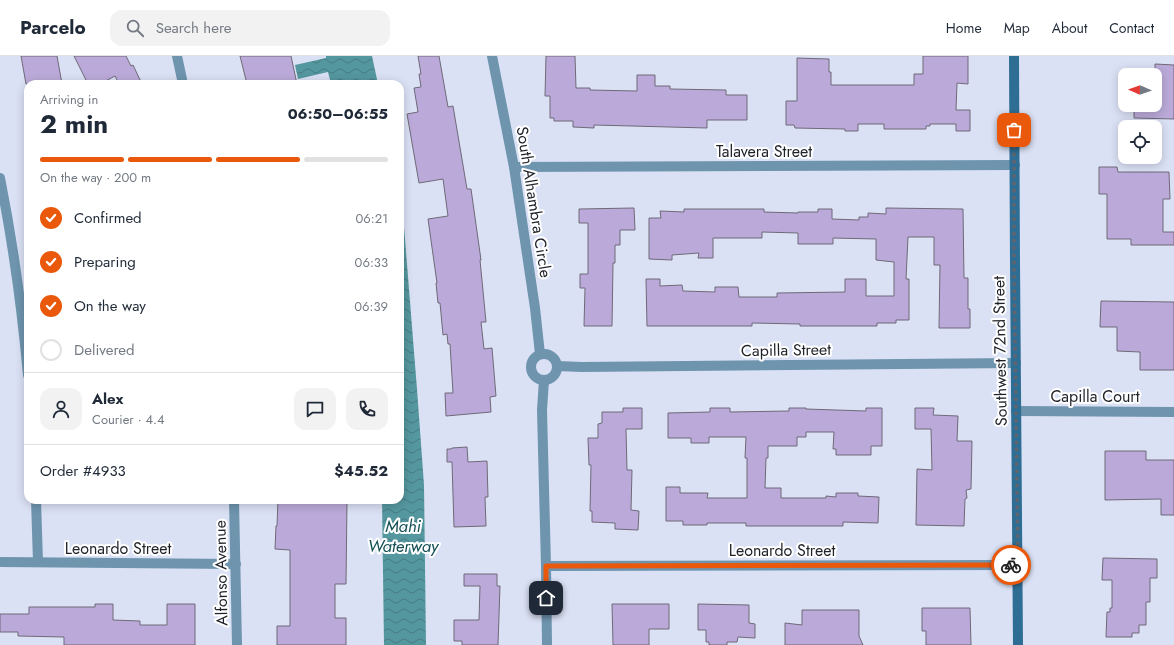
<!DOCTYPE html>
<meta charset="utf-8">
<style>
body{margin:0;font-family:Jost,sans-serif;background:#f2f2f3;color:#1f2937;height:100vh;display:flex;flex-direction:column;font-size:15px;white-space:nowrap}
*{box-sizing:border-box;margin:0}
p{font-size:13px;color:#747a83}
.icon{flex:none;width:22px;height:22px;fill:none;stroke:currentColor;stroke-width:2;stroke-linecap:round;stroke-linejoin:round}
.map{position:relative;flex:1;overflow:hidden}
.sheet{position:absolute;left:24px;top:24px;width:380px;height:424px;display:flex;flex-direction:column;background:#fff;border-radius:12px;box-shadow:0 2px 10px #0003}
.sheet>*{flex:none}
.needle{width:26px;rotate:272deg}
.tools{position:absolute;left:1118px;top:12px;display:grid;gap:8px}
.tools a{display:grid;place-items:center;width:44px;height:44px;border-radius:8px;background:#fff;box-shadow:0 2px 10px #0003;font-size:20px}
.pin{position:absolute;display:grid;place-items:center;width:34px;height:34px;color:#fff;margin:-17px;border-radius:8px;box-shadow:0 2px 6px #0006}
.courier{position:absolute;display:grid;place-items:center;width:40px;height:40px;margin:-20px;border:3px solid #ea580c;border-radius:50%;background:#fff;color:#222;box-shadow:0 1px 5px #0007}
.head em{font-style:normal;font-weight:700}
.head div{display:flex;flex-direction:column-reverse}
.head{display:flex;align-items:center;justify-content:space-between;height:68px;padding:0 16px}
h1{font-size:26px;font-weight:700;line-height:30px}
.bar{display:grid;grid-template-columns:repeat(4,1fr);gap:6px 4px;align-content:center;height:48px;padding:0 16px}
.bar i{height:5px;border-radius:3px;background:#e0e1e3}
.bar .on{background:#ea580c}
.bar p{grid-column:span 4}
.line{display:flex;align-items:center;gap:10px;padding:0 16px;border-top:1px solid #e0e1e3}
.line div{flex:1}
.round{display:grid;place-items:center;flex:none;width:42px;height:42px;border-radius:12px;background:#f2f2f3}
ol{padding:0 16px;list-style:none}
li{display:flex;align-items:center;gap:12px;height:44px}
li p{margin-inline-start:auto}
li .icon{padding:4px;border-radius:50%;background:#ea580c;color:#fff;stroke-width:4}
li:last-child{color:#747a83}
li i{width:22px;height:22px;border:2px solid #e0e1e3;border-radius:50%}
header{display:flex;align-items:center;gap:24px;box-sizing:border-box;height:56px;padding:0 20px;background:#fff;border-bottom:1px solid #e0e1e3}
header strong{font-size:19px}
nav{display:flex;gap:22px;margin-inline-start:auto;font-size:14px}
.search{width:280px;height:36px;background:#f2f2f3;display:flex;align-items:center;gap:10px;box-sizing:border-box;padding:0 14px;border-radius:12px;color:#747a83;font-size:15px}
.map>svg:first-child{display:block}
</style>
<header>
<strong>Parcelo</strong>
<div class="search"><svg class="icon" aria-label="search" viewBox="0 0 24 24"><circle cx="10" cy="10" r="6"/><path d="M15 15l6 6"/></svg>Search here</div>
<nav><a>Home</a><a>Map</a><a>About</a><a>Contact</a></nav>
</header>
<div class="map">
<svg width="1174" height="589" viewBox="0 0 1174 589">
<defs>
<pattern id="water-waves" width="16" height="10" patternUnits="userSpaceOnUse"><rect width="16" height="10" fill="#55979f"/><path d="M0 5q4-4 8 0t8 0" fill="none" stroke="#467b82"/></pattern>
</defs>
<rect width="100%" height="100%" fill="#dae1f4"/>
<g fill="url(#water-waves)">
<polygon points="326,0 372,0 378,28 331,28 328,16 298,23 295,9 326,2"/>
<polygon points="400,136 402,146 417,333 424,429 426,589 384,589 382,444 400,444"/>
</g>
<g fill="#bbaad9" stroke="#6f6979">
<polygon points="21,0 57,0 62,28 26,28"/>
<polygon points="74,0 126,0 131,10 133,9 142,28 119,28 115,20 100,28 88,28"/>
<polygon points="240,0 291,0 297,28 247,28"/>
<polygon points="418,0 439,0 448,51 453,50 467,133 471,133 481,204 480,204 486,266 481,266 484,293 492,292 496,340 490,341 491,356 446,360 445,337 453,337 450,288 448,288 447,278 443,279 440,247 438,247 436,227 437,227 428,163 448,160 443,123 419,127 407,58 418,56 414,32 421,31 419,18 421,18"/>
<polygon points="546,0 575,0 576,32 590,32 590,34 637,35 637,19 655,19 655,30 670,30 670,33 726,34 726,39 747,39 747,64 707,64 707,72 594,69 594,72 573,71 573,65 554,65 554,62 550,62 550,40 545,40"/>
<polygon points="923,0 968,0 968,28 957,27 956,54 970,54 970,75 956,75 956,68 930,68 930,70 926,70 926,73 884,73 884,68 858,68 858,75 845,75 845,73 795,72 794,69 786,69 786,45 797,45 797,2 829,3 829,16 831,16 831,29 914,29 914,18 923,18"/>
<polygon points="1155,8 1174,9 1174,63 1134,62 1134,49 1155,49"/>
<polygon points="1099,111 1117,111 1118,116 1169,116 1170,143 1163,143 1163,176 1174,176 1174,189 1131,189 1131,183 1107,183 1107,138 1099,138"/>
<polygon points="634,152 635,174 620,174 620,189 615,189 615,207 613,207 612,270 584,270 585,232 580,232 580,218 588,218 588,167 579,167 579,153"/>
<polygon points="886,152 963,153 964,222 968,222 968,253 970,253 970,272 939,272 940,209 934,209 934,181 908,181 906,223 909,223 909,264 896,264 896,267 877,267 877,270 800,270 800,268 752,267 752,270 647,270 646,223 660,223 660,230 682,229 683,235 715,236 715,231 738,231 739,241 777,241 777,237 845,236 845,223 866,223 866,240 894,240 894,206 876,204 876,183 833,182 833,188 798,188 798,177 762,176 762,182 713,182 713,202 698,202 699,197 672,199 672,204 649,203 649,162 661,162 660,155 684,156 684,153 764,153 764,156 798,157 798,156 818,156 818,153 832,153 832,163 859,164 859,161 868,161 868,157 886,158"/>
<polygon points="1101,245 1174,246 1174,314 1140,314 1140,296 1117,295 1117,271 1100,271"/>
<polygon points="623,352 642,352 642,373 626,373 627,414 632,414 631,454 639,455 638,474 615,473 615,467 592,466 592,455 590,455 591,409 589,409 588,382 598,382 598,368 602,367 602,356 623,356"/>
<polygon points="710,352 730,352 730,356 789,355 789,352 806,352 806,353 866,355 866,352 882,352 882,390 871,390 871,399 836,399 836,393 833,393 834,376 806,376 806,381 797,381 797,390 768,390 768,402 766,402 765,432 781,432 781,442 826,442 826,440 836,441 836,437 858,437 858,440 879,441 878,467 843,466 843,470 746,470 746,467 707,467 707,469 683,469 683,465 666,465 666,431 680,431 680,437 708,437 707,442 747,442 747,402 745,402 746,381 709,381 709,387 691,387 691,382 668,382 668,357 710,356"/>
<polygon points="915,352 934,352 933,359 958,360 957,385 972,385 971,433 966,434 967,442 965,443 964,470 916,469 917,413 932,414 931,373 915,373"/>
<polygon points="467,391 468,406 487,405 488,441 485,441 486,470 454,471 452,406 447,406 447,393 451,393 452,392"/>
<polygon points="1105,395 1146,395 1146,404 1174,404 1174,459 1161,459 1161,443 1105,444"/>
<polygon points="278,444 347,444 346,528 335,528 335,562 346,562 346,589 277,589 277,570 290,570 290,494 275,493 276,470 277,470"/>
<polygon points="1103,502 1157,503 1157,522 1150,522 1150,546 1146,546 1146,569 1139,569 1139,577 1132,577 1132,581 1106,581 1107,556 1110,556 1110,552 1112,552 1112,524 1102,524"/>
<polygon points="464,518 497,518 497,530 500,530 498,589 462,589 462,585 454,585 454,564 479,564 480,530 464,530"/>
<polygon points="95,548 113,548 113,564 140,565 140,569 167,569 167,548 195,548 195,589 64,589 64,581 18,580 18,576 0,576 0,558 29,558 29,551 95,551"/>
<polygon points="612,548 669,548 669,573 649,573 649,589 613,589"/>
<polygon points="698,548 749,549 749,567 755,568 755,582 738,581 737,586 727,586 727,589 709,589 709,586 706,586 706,574 698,574"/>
<polygon points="922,552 970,552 971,589 926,589 926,575 922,575"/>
<polygon points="802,554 859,554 859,580 863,589 785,589 785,567 802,569"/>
</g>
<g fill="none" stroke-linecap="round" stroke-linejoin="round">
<g stroke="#6e94ae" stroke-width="10">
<polyline points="177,0 183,28"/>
<polyline points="492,0 514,111 535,252 540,298"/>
<polyline points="514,111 1015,109"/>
<path d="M0,122C13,187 22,253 28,319"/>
<circle cx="544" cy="311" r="13"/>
<polyline points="557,310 582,311 1016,307"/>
<polyline points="544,324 542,354 546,510 547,589"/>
<polyline points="1016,355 1174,356"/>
<polyline points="36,444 38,506"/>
<polyline points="234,444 237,589"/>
<polyline points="0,506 236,508"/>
<polyline points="546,510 1018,509"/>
</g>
<polyline stroke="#2f6e94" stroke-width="10" points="1014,0 1015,207 1018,589"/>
</g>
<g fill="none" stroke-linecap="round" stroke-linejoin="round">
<polyline stroke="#60646f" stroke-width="4" stroke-dasharray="0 7.2" points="1011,509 1018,509 1014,207 1014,74"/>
<polyline stroke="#ea580c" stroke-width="5" points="546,542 546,510 1011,509"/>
</g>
<g text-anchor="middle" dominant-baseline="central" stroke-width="4" stroke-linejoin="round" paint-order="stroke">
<g font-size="16" fill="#1e2128" stroke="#fff">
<text x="764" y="95">Talavera Street</text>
<text transform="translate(534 146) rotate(81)">South Alhambra Circle</text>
<text transform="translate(786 294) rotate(-1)">Capilla Street</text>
<text transform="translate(1000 295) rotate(-91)">Southwest 72nd Street</text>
<text x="1095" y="340">Capilla Court</text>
<text x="118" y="492">Leonardo Street</text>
<text x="782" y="494">Leonardo Street</text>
<text transform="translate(221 517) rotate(-91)">Alfonso Avenue</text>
</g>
<g font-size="17" font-style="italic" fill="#154f56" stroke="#fff">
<text x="403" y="470">Mahi<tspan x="403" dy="20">Waterway</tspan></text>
</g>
</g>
</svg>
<div class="tools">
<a><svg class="needle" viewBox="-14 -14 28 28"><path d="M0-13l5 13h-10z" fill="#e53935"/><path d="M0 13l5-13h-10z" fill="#747a83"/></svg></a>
<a><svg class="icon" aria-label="locate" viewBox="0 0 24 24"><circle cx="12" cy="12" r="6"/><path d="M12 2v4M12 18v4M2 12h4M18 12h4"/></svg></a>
</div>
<div class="pin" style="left:1014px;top:74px;background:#ea580c"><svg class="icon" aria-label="bag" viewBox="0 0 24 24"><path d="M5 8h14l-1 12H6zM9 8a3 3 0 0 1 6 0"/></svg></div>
<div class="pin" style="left:546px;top:542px;background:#1f2937"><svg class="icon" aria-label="home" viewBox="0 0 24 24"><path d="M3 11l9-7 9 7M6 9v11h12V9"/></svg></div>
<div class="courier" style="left:1011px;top:509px"><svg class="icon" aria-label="bike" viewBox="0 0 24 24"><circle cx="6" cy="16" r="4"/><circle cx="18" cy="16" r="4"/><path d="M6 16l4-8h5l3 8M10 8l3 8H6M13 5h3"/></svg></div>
<section class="sheet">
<div class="head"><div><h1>2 min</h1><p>Arriving in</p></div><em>06:50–06:55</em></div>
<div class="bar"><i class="on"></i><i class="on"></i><i class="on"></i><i></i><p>On the way · 200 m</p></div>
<ol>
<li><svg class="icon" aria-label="check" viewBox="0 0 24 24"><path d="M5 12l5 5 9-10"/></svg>Confirmed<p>06:21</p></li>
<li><svg class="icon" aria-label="check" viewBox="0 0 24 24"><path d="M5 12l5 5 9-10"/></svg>Preparing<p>06:33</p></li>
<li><svg class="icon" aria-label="check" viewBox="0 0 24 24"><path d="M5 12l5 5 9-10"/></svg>On the way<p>06:39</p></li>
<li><i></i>Delivered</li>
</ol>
<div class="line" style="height:72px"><a class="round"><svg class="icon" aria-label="person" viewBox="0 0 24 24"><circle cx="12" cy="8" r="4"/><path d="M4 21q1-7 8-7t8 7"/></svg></a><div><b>Alex</b><p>Courier · 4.4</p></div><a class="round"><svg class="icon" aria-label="chat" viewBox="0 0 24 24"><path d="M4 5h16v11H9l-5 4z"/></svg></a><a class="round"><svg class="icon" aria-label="phone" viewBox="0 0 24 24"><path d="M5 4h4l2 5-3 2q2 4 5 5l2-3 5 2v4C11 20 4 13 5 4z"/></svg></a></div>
<div class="line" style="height:52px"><div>Order #4933</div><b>$45.52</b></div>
</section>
</div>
